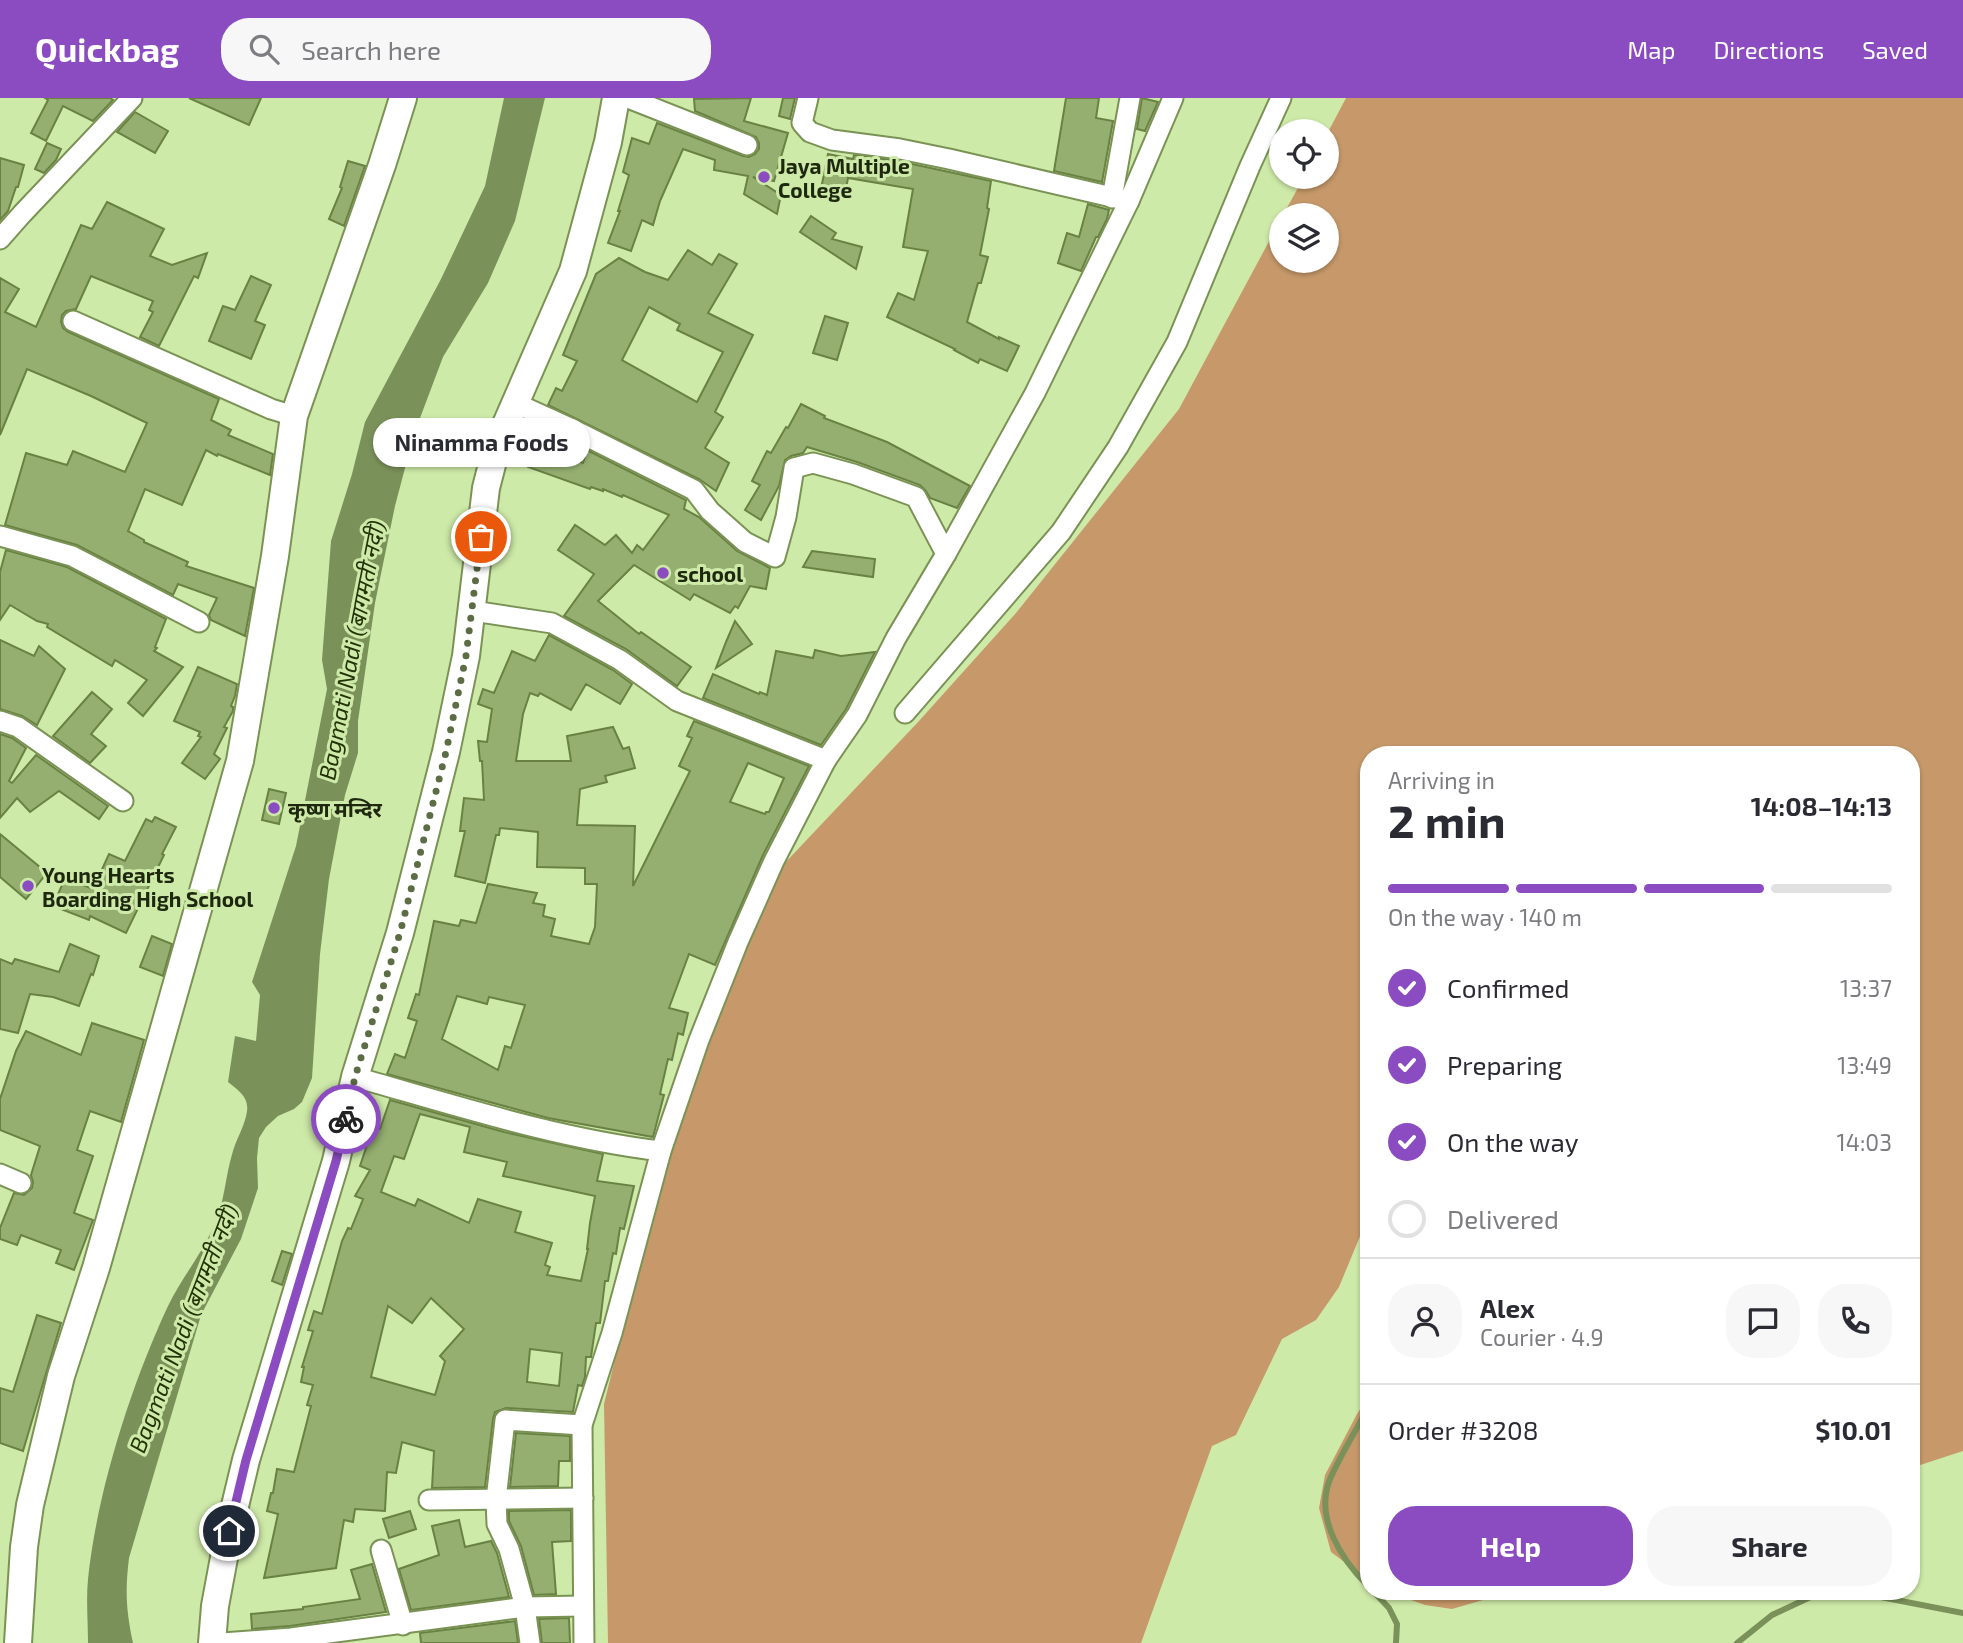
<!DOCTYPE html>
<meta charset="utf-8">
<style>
body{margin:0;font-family:"Exo 2","Noto Sans Devanagari",sans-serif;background:#f7f7f7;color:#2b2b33;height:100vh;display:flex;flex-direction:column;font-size:26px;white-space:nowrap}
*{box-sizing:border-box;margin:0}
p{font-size:23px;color:#7c7c81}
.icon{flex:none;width:38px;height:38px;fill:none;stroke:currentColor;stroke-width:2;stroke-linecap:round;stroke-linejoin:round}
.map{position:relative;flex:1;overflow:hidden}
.sheet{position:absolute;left:1360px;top:648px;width:560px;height:854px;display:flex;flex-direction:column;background:#fff;border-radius:28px;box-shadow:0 2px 5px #0004}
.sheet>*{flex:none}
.fabs{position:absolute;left:1269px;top:21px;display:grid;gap:14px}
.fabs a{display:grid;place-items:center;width:70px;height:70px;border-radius:50%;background:#fff;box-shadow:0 2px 5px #0004;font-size:35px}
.pin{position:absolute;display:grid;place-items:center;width:60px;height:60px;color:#fff;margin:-30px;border:4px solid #fff;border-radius:50%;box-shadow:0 2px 7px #0007}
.courier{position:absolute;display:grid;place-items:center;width:70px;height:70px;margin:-35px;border:5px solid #8c4cc1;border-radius:50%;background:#fff;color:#222;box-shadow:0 2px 9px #0007}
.bubble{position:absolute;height:49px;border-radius:24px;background:#fff;box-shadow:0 2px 5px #0004;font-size:23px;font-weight:700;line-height:49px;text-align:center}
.summary em{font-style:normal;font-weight:700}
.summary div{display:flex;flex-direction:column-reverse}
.summary{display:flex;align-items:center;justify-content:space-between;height:119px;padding:0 28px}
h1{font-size:46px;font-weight:700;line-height:52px}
.bar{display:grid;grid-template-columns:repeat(4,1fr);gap:10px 7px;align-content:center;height:84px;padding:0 28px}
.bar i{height:9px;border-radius:5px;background:#e1e1e2}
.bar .on{background:#8c4cc1}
.bar p{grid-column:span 4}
.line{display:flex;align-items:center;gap:18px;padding:0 28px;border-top:2px solid #e1e1e2}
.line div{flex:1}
.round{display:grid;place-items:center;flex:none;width:74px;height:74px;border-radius:28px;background:#f7f7f7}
ol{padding:0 28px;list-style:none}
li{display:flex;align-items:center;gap:21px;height:77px}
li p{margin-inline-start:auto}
li .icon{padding:7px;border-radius:50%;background:#8c4cc1;color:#fff;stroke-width:4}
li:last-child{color:#7c7c81}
li i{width:38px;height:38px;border:4px solid #e1e1e2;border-radius:50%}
.primary-button{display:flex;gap:14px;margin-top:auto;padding:14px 28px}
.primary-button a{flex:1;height:80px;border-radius:28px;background:#8c4cc1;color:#fff;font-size:28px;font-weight:700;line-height:80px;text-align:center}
.primary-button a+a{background:#f7f7f7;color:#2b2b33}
header{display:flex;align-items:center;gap:42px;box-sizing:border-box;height:98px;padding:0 35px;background:#8c4cc1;color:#fff}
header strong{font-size:33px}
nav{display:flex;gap:38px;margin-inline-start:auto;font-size:24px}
.search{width:490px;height:63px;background:#f7f7f7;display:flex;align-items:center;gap:18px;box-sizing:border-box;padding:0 24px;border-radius:28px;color:#7c7c81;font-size:26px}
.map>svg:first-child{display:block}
</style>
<header>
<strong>Quickbag</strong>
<div class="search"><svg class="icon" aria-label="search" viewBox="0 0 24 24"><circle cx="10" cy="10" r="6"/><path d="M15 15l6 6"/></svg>Search here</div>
<nav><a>Map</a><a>Directions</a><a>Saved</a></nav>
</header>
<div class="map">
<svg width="1963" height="1545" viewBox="0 0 1963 1545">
<rect width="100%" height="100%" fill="#ceeaa8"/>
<g fill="#c7996a">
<polygon points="1346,0 1963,0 1963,1353 1911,1370 1911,656 1559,656 1554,652 1543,656 1368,656 1368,1119 1339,1189 1316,1222 1282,1241 1236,1337 1212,1348 1141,1545 608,1545 604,1306 666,1055 754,831 783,767 919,623 1016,515 1179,311 1281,121 1281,163 1326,163 1326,117 1283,117 1304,79 1326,79 1327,36"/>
<polygon points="1368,1299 1368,1482 1331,1454 1319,1410 1325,1377 1357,1316"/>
<polygon points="1386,1493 1514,1493 1452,1511 1425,1507"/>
</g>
<path fill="#7b915a" d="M504,0H545L515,123L488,185L443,259L414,336L395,408L375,505L358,623V655L345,697L329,781L320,856L312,980L302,1004L294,1011L278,1018L266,1029L259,1040L257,1060L258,1090L241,1141L201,1217L129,1460C125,1493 126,1512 133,1545H88C88,1524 86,1502 88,1481C97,1394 131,1287 168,1208C181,1181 201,1157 213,1130C225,1105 225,1078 233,1053C237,1039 245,1028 247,1013C249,999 238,992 228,984L235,938L256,943L260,897L252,884L296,748L327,591L322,562L331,443L352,376L365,324L441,181L485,88Z"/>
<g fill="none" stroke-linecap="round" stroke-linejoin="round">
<g stroke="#7b915a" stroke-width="6">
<path d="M1368,1309C1356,1333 1341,1356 1330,1381C1314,1420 1342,1462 1368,1488"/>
<polyline points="1373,1493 1389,1510 1397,1526 1396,1545"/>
<polyline points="1850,1493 1963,1515"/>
<polyline points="1737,1545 1772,1517 1819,1495 1843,1493"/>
</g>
</g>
<g fill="#95af70" stroke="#698244" stroke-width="2" fill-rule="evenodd">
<polygon points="45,0 110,0 113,2 93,23 63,8 46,43 31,35 48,2"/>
<polygon points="189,0 261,0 249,27"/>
<polygon points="751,0 744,23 788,35 774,83 753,79 781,97 777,116 744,96 748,78 714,72 715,62 683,51 660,103 653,127 642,122 631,153 608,145 620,113 618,113 629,77 623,74 632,40 649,46 657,25 743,58 749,59 755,56 759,51 759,45 756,39 695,13 694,1"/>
<polygon points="783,0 795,0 790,21 779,18"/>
<polygon points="1066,0 1099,0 1096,20 1113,23 1102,84 1054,73"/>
<polygon points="1142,0 1158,4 1145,33 1137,31"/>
<polygon points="135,14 168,33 155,55 117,34"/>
<polygon points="47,45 61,51 56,62 44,75 35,71"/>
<polygon points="828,56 853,61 854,57 898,63 991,83 987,110 989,111 980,157 988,159 981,185 978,185 967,224 999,241 999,239 1019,248 1007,273 980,261 978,265 954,252 955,251 887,219 898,195 914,202 928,153 903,149 913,91 848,80 845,96 821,91"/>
<polygon points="0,60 24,67 18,89 16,89 8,113 0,122"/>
<polygon points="348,63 365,68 344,128 329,121 342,90 340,89"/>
<polygon points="107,104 164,131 150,158 172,167 207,155 198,180 194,178 159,248 140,239 153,214 149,212 153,203 91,178 76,211 66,213 62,217 61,224 63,230 68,234 219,301 211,322 231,332 228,337 273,356 270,377 218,356 217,358 206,352 182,407 145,391 128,433 144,442 144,444 188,464 186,468 254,490 245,538 211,522 209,517 217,500 178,486 173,497 77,447 5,427 26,355 67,367 73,353 125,374 147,325 91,298 27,271 0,337 0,180 19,191 5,214 36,229 81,127 92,131"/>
<polygon points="1088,106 1109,112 1107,121 1098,139 1096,139 1081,173 1058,165 1067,135 1079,139"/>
<polygon points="811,118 836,135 832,141 862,149 856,171 800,134"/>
<path d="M688,152L712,167L719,156L737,166L708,215L753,237L715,314L723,319L705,350L729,365L716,393L699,381L548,307L556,290L562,293L577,263L563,257L596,176L619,160L645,174L668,182ZM649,209L680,226L677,232L723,254L697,304L622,262Z"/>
<polygon points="251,178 271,187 255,223 265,227 251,261 209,243 223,208 235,212"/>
<polygon points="825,218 848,225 837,262 813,255"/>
<polygon points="801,306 825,318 824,320 887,344 970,388 957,410 930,400 926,393 920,387 857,364 807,349 803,355 791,358 785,362 779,388 761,422 745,412 760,387 752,383 767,353 771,355 786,329 788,330"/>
<polygon points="535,348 583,365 587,352 686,402 684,411 699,419 737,453 770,470 766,491 750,488 738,510 735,508 730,515 694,496 690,502 634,467 598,503 639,536 641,534 691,569 677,588 626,551 564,518 594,476 558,452 575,427 605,447 616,437 632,455 637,447 643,452 669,417 623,397 622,399 603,391 603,393 591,389 590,391 528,369"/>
<polygon points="6,452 67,469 166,521 155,549 157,550 154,553 183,569 143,618 128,605 147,582 115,562 112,568 47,529 48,526 37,523 10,507 0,522 0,474"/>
<polygon points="812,453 875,461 873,479 803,469"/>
<polygon points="735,523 752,546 716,570 726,544"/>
<path d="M549,537L613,572L632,586L620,606L586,586L571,612L540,595L538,598L530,595L523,616L516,663H571L567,638L613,629L623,651L629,649L635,670L605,678L607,684L580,691L577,727L635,728L633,788L690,673L679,668L692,640L687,638L694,623L809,668L763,757L715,867L689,856L669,910L688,915L683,937L678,935L672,962L668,961L660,996L664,997L653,1039L548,1020L387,976L395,956L405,960L417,923L408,920L416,896L419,897L434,823L459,828L461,822L476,825L488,786L537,795L533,805L545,807L543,818L555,821L551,838L589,846L595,829L597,786H585V770L537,769L538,734L500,730L499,737H496L485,785L455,778L465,733H460L464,700L484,702L482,663H480L478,643L487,644L492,611L478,606L483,591L494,595L512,553L535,563ZM748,665L784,680L769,714H766L765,716L730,704ZM457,898L487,906L489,899L525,907L511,950L505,948L498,972L442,941Z"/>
<polygon points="0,542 34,558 39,548 65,571 37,627 22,618 0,611"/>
<polygon points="815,552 841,558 875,554 846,611 821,647 703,600 713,576 759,596 760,594 767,597 776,553 813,560"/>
<polygon points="198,569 237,586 235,598 231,608 233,609 233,613 224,629 227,630 214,656 220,661 205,681 182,665 201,639 198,638 200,634 174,623"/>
<polygon points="92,594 112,611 91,636 106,648 90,665 53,638"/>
<polygon points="0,636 12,640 26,650 9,683 12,685 36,657 108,708 99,721 59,693 30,714 17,700 0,720"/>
<polygon points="269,691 286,695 279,726 262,722"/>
<polygon points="155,719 176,729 162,756 164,757 126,835 90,818 89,822 53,808 65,780 93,791 109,756 125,763 146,721 152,724"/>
<polygon points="0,736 47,775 26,801 0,779"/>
<polygon points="152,838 172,846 163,878 140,869"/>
<polygon points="70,846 99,858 93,877 91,876 79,908 53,899 30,896 18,935 0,931 0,861 12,866 15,861 59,874"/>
<polygon points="92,925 144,942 121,1024 90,1013 77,1052 93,1058 74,1115 93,1122 74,1172 56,1165 61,1152 21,1137 17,1147 0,1141 0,1130 14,1095 24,1097 32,1090 33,1084 31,1077 40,1048 0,1032 0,1001 16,953 26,933 81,957"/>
<path d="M390,1002L504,1034L603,1056L597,1083L634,1088L624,1131L620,1130L616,1156L613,1155L608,1183H605L600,1225H596L591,1259H586L585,1279L582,1288L578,1287L573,1314L506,1310L495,1314L493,1321L485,1389L432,1390L434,1353L402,1344L396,1375L387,1374L385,1413L355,1411L353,1424L344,1422L336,1470L264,1480L278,1416L267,1413L271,1395H273L277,1371L294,1374L311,1308L307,1307L313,1287L301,1284L304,1269H302L313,1233L308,1232L314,1213L322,1216L342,1143L348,1130L351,1131L363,1101L355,1098L370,1072L360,1068L373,1029L380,1031ZM420,1016L470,1029L464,1054L507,1064L503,1078L595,1098L590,1125L587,1151H588L581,1183L547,1177L550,1169L545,1167L552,1145L515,1134L521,1114L478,1101L469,1125L418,1101L415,1108L381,1094L394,1058L404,1061ZM431,1200L464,1231L440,1258L445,1263L435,1297L371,1279L388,1208L412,1225ZM530,1251L562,1255L559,1288L527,1284Z"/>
<polygon points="282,1153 292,1156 282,1187 272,1183"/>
<polygon points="37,1217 61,1225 23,1353 0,1345 0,1290 13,1294"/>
<polygon points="516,1335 570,1338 570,1363 559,1363 558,1388 510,1389"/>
<polygon points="571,1412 571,1443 552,1444 556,1496 534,1497 521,1448 509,1423 509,1413"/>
<polygon points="410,1413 416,1431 389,1440 383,1421"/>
<polygon points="459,1422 465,1449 491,1443 497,1455 509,1499 411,1512 399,1471 439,1457 432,1428"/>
<polygon points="372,1466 386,1514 290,1528 252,1531 251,1516 303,1511 303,1509 360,1501 351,1472"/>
<polygon points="569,1520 570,1545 542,1545 539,1521"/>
<polygon points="515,1523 518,1545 421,1545 420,1535"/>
</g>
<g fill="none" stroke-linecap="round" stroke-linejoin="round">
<g stroke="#7a9355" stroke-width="23">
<g id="street">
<polyline points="628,0 747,47"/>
<polyline points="808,0 802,25 810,34 832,42 900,51 949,61 1129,103"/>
<polyline points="1112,100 1130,0"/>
<polyline points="0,141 22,116 132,0"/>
<polyline points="73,223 271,311 294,318"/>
<polyline points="515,305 572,331 694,392 710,413 745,444 775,459 786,419 794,370 813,365 853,376 916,399 946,456"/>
<polyline points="0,438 72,458 199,524"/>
<polyline points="473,513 552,525 620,562 677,603 826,662"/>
<polyline points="905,615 1061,434 1118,349 1177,244 1250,68 1281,0"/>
<polyline points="0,623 18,629 123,703"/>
<path d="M355,979C454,1007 559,1041 661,1053"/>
<polyline points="0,1076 21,1085"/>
<polyline points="429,1402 583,1400"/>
<polyline points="381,1452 403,1527"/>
<polyline points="222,1545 291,1540 525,1509 583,1508"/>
<polyline points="530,1545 525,1509 509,1451 497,1426 496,1402 505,1322 582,1327"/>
<polyline points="584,1545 582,1327 612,1235 661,1053 699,942 738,844 774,763 826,662 857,617 896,540 946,456 1035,295 1129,103 1173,0"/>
</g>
</g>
<g stroke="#7a9355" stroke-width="30">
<g id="secondary">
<polyline points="18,1545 24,1449 30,1407 61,1278 96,1170 240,663 275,458 294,318 382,67 403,0"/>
<polyline points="212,1545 215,1508 229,1433 246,1362 336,1063 355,979 400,835 446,654 466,558 486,390 497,347 573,173 608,44 616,0"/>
</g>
</g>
<use href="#street" stroke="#fff" stroke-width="19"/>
<use href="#secondary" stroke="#fff" stroke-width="26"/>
</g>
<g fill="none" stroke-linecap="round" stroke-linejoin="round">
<polyline stroke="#5c6c44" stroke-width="7" stroke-dasharray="0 12.6" points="346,1021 355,979 400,835 446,654 466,558 481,439"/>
<polyline stroke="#8c4cc1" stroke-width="9" points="229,1433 246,1362 336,1063 346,1021"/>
</g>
<g fill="#8c4cc1" stroke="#ceeaa8" stroke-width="2.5">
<circle cx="764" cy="79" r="7"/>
<circle cx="663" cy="475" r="7"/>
<circle cx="274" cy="710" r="7"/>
<circle cx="28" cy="788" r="7"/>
</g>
<g text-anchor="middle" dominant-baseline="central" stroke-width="6" stroke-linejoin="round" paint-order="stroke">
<g font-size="21" font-weight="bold" fill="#1e280e" stroke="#ceeaa8" text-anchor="start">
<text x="778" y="67">Jaya Multiple<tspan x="778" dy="24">College</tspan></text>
<text x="677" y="475">school</text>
<text x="288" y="710">कृष्ण मन्दिर</text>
<text x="42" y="776">Young Hearts<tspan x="42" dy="24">Boarding High School</tspan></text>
</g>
<g font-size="23" font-style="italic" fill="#243307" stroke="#ceeaa8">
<text transform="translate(351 552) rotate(-79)">Bagmati Nadi (बागमती नदी)</text>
<text transform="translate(183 1230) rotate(-69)">Bagmati Nadi (बागमती नदी)</text>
</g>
</g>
</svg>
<div class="fabs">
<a><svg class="icon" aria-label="locate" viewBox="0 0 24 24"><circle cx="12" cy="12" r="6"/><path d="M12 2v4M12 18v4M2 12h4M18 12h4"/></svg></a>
<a><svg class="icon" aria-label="layers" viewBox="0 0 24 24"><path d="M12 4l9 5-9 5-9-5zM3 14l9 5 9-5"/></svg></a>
</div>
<div class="pin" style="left:481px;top:439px;background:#ea580c"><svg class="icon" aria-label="bag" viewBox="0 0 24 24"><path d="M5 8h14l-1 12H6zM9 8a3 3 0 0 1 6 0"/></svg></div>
<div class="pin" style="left:229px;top:1433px;background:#1f2937"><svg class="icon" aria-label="home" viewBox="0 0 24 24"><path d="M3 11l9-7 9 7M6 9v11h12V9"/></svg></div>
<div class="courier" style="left:346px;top:1021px"><svg class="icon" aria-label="bike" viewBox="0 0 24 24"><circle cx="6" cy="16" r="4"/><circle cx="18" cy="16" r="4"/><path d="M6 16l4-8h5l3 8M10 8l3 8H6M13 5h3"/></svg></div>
<div class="bubble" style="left:373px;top:320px;width:217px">Ninamma Foods</div>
<section class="sheet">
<div class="summary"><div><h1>2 min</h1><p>Arriving in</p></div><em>14:08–14:13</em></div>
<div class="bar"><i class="on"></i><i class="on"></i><i class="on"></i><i></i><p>On the way · 140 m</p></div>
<ol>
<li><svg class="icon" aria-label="check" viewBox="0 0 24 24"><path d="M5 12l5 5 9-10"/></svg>Confirmed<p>13:37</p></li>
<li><svg class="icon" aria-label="check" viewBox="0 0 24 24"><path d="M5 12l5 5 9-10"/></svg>Preparing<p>13:49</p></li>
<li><svg class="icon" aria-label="check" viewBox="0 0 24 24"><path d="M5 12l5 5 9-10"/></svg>On the way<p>14:03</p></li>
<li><i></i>Delivered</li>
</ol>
<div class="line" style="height:126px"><a class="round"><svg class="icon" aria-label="person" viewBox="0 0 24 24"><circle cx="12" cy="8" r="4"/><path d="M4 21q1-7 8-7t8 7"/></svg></a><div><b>Alex</b><p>Courier · 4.9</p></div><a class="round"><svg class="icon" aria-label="chat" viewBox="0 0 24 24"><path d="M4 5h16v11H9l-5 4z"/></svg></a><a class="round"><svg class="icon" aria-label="phone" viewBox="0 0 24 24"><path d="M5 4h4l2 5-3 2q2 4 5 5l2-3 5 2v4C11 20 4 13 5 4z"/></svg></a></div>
<div class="line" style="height:91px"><div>Order #3208</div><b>$10.01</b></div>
<div class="primary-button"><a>Help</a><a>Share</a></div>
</section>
</div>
